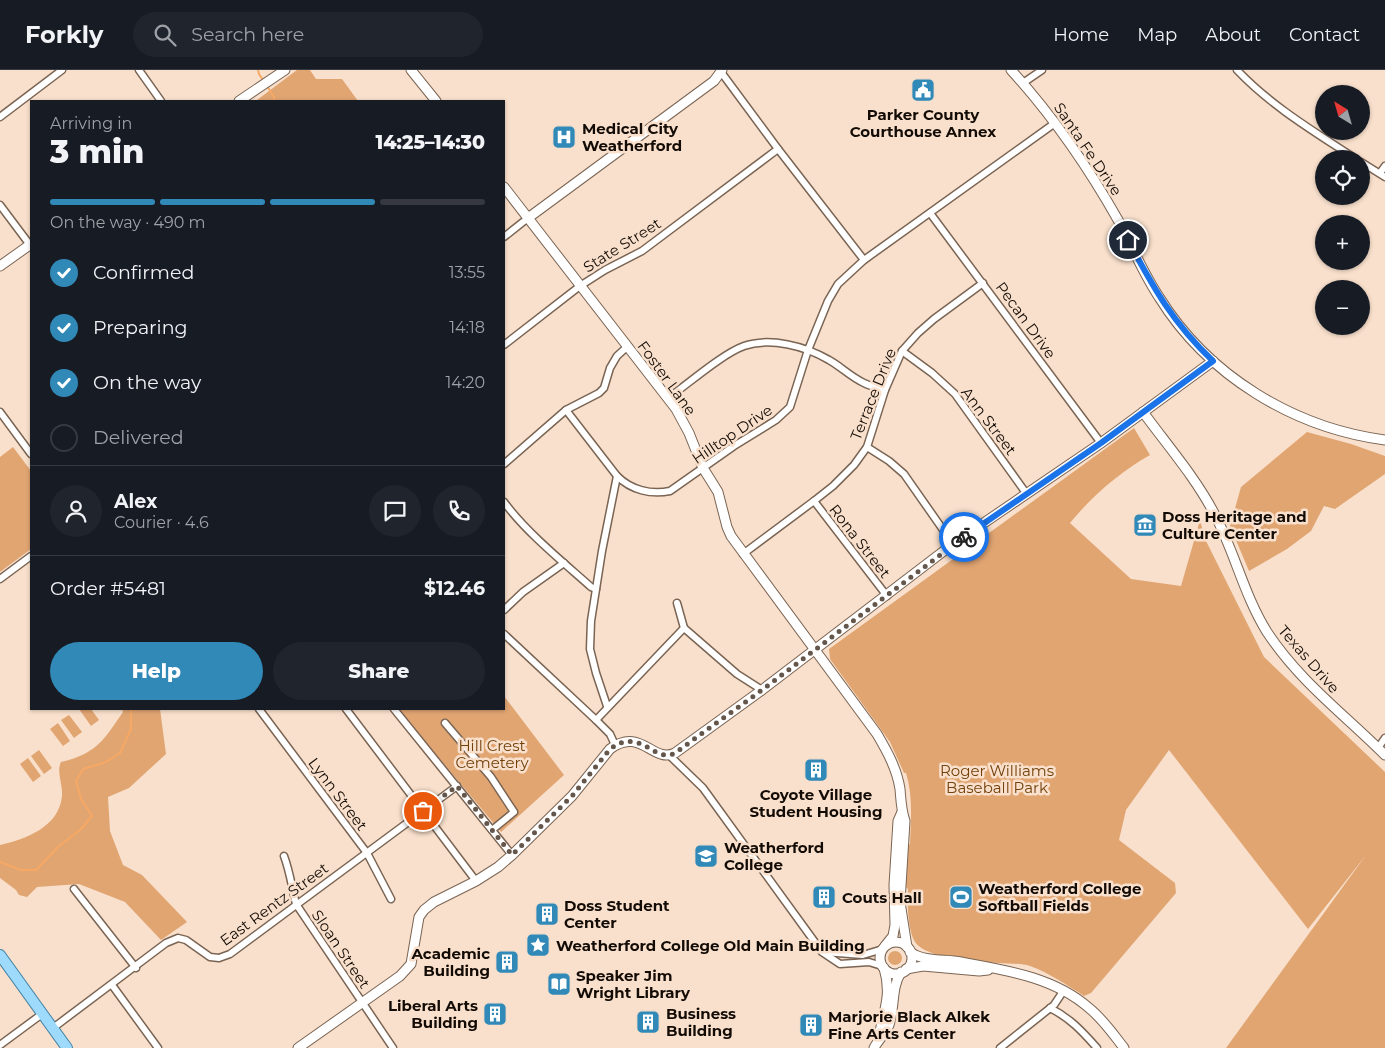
<!DOCTYPE html>
<meta charset="utf-8">
<style>
body{margin:0;font-family:Montserrat,sans-serif;background:#20242c;color:#f1f3f6;height:100vh;display:flex;flex-direction:column;font-size:19px;white-space:nowrap}
*{box-sizing:border-box;margin:0}
p{font-size:16px;color:#9ea1a6}
.icon{flex:none;width:28px;height:28px;fill:none;stroke:currentColor;stroke-width:2;stroke-linecap:round;stroke-linejoin:round}
.map{position:relative;flex:1;overflow:hidden}
.details{position:absolute;left:30px;top:30px;width:475px;height:610px;display:flex;flex-direction:column;background:#171b24;border-radius:0px;box-shadow:0 1px 4px #0004}
.details>*{flex:none}
.needle{width:32px;rotate:323deg}
.controls{position:absolute;left:1315px;top:15px;display:grid;gap:10px}
.controls a{display:grid;place-items:center;width:55px;height:55px;border-radius:50%;background:#171b24;box-shadow:0 1px 4px #0004;font-size:25px}
.pin{position:absolute;display:grid;place-items:center;width:42px;height:42px;color:#fff;margin:-21px;border:2px solid #fff;border-radius:50%;box-shadow:0 1px 5px #0007}
.courier{position:absolute;display:grid;place-items:center;width:50px;height:50px;margin:-25px;border:4px solid #1a73e8;border-radius:50%;background:#fff;color:#222;box-shadow:0 1px 6px #0007}
.headline em{font-style:normal;font-weight:800}
.headline div{display:flex;flex-direction:column-reverse}
.headline{display:flex;align-items:center;justify-content:space-between;height:85px;padding:0 20px}
h1{font-size:32px;font-weight:800;line-height:38px}
.bar{display:grid;grid-template-columns:repeat(4,1fr);gap:8px 5px;align-content:center;height:60px;padding:0 20px}
.bar i{height:6px;border-radius:4px;background:#363941}
.bar .current{background:#3189b8}
.bar p{grid-column:span 4}
.line{display:flex;align-items:center;gap:12px;padding:0 20px;border-top:1px solid #363941}
.line div{flex:1}
.round{display:grid;place-items:center;flex:none;width:52px;height:52px;border-radius:26px;background:#20242c}
ol{padding:0 20px;list-style:none}
li{display:flex;align-items:center;gap:15px;height:55px}
li p{margin-inline-start:auto}
li .icon{padding:5px;border-radius:50%;background:#3189b8;color:#fff;stroke-width:4}
li:last-child{color:#9ea1a6}
li i{width:28px;height:28px;border:2px solid #363941;border-radius:50%}
.button{display:flex;gap:10px;margin-top:auto;padding:10px 20px}
.button a{flex:1;height:58px;border-radius:30px;background:#3189b8;color:#fff;font-size:20px;font-weight:800;line-height:58px;text-align:center}
.button a+a{background:#20242c;color:#f1f3f6}
header{display:flex;align-items:center;gap:30px;box-sizing:border-box;height:70px;padding:0 25px;background:#171b24;border-bottom:1px solid #363941}
header strong{font-size:24px}
nav{display:flex;gap:28px;margin-inline-start:auto;font-size:18px}
.search{width:350px;height:45px;background:#20242c;display:flex;align-items:center;gap:12px;box-sizing:border-box;padding:0 18px;border-radius:28px;color:#9ea1a6;font-size:19px}
.map>svg:first-child{display:block}
</style>
<header>
<strong>Forkly</strong>
<div class="search"><svg class="icon" aria-label="search" viewBox="0 0 24 24"><circle cx="10" cy="10" r="6"/><path d="M15 15l6 6"/></svg>Search here</div>
<nav><a>Home</a><a>Map</a><a>About</a><a>Contact</a></nav>
</header>
<div class="map">
<svg width="1385" height="978" viewBox="0 0 1385 978">
<rect width="100%" height="100%" fill="#f9e0cc"/>
<g fill="#e1a572">
<polygon points="297,0 310,0 316,9 342,9 358,31 258,31 257,30"/>
<path d="M1134,358L1150,385C1120,402 1092,426 1070,453L1131,509L1181,516L1200,450L1205,469L1264,587L1385,702V978H1226L1366,785L1308,859L1169,680L1126,740L1119,770L1175,813L1176,823L1091,923L1084,926C1067,915 1049,903 1030,896C1021,893 1009,894 999,893C980,892 926,889 915,872C908,861 907,833 908,819L905,816L907,777L910,774C911,750 913,726 906,703H904L890,672L830,589L829,579Z"/>
<polygon points="1307,362 1351,374 1385,386 1385,404 1335,439 1324,436 1311,461 1287,479 1249,501 1230,456 1241,417"/>
<polygon points="13,377 31,401 31,479 0,502 0,387"/>
<polygon points="504,626 564,705 501,762 398,639 504,639"/>
<polygon points="79,639 91,639 99,650 91,656"/>
<path d="M122,639H160L166,684L129,718L108,727L110,761L123,795L142,805L187,852L161,870L125,832L79,814L37,817L27,827L19,825L16,820L0,808V775C26,769 59,757 62,726C63,714 56,702 61,692C96,684 104,670 123,642Z"/>
<polygon points="69,645 82,662 74,668 61,650"/>
<polygon points="58,653 70,671 63,676 50,659"/>
<polygon points="39,680 52,698 44,704 31,686"/>
<polygon points="28,688 41,706 33,712 20,694"/>
<circle cx="895" cy="888" r="7"/>
</g>
<g fill="none" stroke-linecap="round" stroke-linejoin="round">
<g stroke="#f6a864" stroke-width="2">
<polyline points="258,0 259,4 263,10"/>
<polyline points="267,16 274,27 274,31"/>
<polyline points="0,792 21,800 36,800 59,776 80,760 92,746 81,729 76,711 83,699 106,692 120,683 131,659 131,639"/>
</g>
<g stroke="#7a6453" stroke-width="9">
<g id="street">
<polyline points="139,0 161,31"/>
<path d="M1237,0C1271,36 1315,62 1356,89"/>
<polyline points="721,2 778,79 864,190"/>
<polyline points="1023,13 1042,0"/>
<polyline points="0,47 62,0"/>
<polyline points="1361,92 1385,107"/>
<polyline points="1380,103 1385,96"/>
<polyline points="0,135 30,175"/>
<polyline points="930,143 1101,373"/>
<polyline points="504,167 528,148"/>
<polyline points="504,275 580,216 605,200 642,181 778,79"/>
<polyline points="902,281 932,303 955,324 1026,423"/>
<path d="M668,328C688,314 722,284 744,276C770,267 805,276 829,290C840,296 851,307 864,313C870,316 878,318 885,320"/>
<polyline points="566,340 617,406"/>
<polyline points="0,342 31,384"/>
<polyline points="867,377 889,391 904,404 953,474"/>
<polyline points="504,394 566,340 599,323 604,318 610,298 617,286 628,276"/>
<polyline points="814,431 887,526"/>
<path d="M504,432C526,462 563,492 591,517L596,519"/>
<polyline points="743,484 814,431 833,416 854,395 867,377 885,320 902,281 918,263 934,249 983,213"/>
<polyline points="0,509 31,486"/>
<polyline points="677,533 684,558"/>
<polyline points="504,540 523,522 564,493"/>
<polyline points="504,564 596,650 610,664 615,675"/>
<path d="M607,636L596,603L590,579L591,551L602,481L617,406C631,420 651,425 670,421L734,376L776,350L790,337L808,280L828,231L838,214L864,190L1055,53"/>
<polyline points="259,639 367,783 391,829"/>
<polyline points="346,639 476,811"/>
<polyline points="394,639 512,785"/>
<polyline points="596,650 684,558 737,604 762,620"/>
<polyline points="445,653 491,707 514,742 492,760"/>
<polyline points="1378,678 1385,668"/>
<polyline points="669,685 703,718 822,882 840,894 869,892 882,896"/>
<path d="M284,786C290,802 292,818 296,834L393,978"/>
<polyline points="74,819 136,898"/>
<polyline points="824,882 863,885 883,879"/>
<polyline points="112,915 158,978"/>
<path d="M1050,938C1070,948 1082,961 1097,978"/>
<polyline points="53,958 166,873 178,868 186,870 210,887 219,888 230,884 457,716"/>
<polyline points="0,975 42,944"/>
<polyline points="1000,978 1054,935 1064,920"/>
</g>
</g>
<g stroke="#7a6453" stroke-width="11">
<g id="secondary">
<polyline points="411,0 436,31"/>
<path d="M1011,0C1052,45 1088,97 1118,150C1132,176 1143,203 1159,227C1208,306 1294,358 1385,370"/>
<polyline points="239,31 285,0"/>
<path d="M504,117L676,339L689,363L703,398L718,422L727,457L731,466L877,664C887,681 897,699 900,719C901,730 901,740 905,751L900,832L907,877"/>
<polyline points="528,148 714,11 722,0"/>
<polyline points="0,196 31,174"/>
<path d="M1143,342C1167,375 1196,408 1215,445C1235,483 1244,525 1267,562C1300,612 1344,644 1385,685"/>
<circle cx="896" cy="888" r="16"/>
<polyline points="885,876 893,866 895,855 894,815 898,751 902,742"/>
<path d="M910,882C925,892 944,889 961,892C1005,900 1054,907 1089,938C1103,949 1113,964 1124,978"/>
<polyline points="906,899 923,896 979,901 988,900"/>
<path d="M879,966C884,940 892,925 884,898"/>
<path d="M298,978L400,906L411,894L419,847L424,840L434,832L476,811L498,797L512,785L572,726L610,679C641,656 653,694 675,683L762,620L953,474L1101,373L1213,291"/>
<path d="M874,978C878,970 886,963 889,955C895,937 891,918 901,902"/>
</g>
</g>
<g stroke="#4382a4" stroke-width="12">
<polyline id="primary" points="0,885 67,978"/>
</g>
<use href="#street" stroke="#fff" stroke-width="6"/>
<use href="#secondary" stroke="#fff" stroke-width="9"/>
<use href="#primary" stroke="#9edafc" stroke-width="10"/>
</g>
<g fill="none" stroke-linecap="round" stroke-linejoin="round">
<path stroke="#64564b" stroke-width="5" stroke-dasharray="0 9" d="M423,741L457,716L512,785L572,726L610,679C641,656 654,694 675,683L762,620L964,467"/>
<path stroke="#1a73e8" stroke-width="6" d="M964,467L1101,373L1213,291C1173,253 1154,219 1128,170"/>
</g>
<defs>
<g id="civic-square" transform="scale(1.25)"><rect x="-9" y="-9" width="18" height="18" rx="4" fill="#3189b8" stroke="#f9e0cc"/><path d="M-.6-6.5H3V-4.5H.6V-3L4-1V1h2V6H-6V1h2V-1L-.6-3ZM-1.2 2.5V6h2.4V2.5Z" fill="#fff"/></g>
<g id="hospital-square" transform="scale(1.25)"><rect x="-9" y="-9" width="18" height="18" rx="4" fill="#3189b8" stroke="#f9e0cc"/><path d="M-5-5h3v3.5h4V-5h3V5h-3V1.5h-4V5h-3Z" fill="#fff"/></g>
<g id="museum-square" transform="scale(1.25)"><rect x="-9" y="-9" width="18" height="18" rx="4" fill="#3189b8" stroke="#f9e0cc"/><path d="M0-6L6-3V-2H-6V-3ZM-5-1h2V3h-2ZM-1-1h2V3h-2ZM3-1h2V3H3ZM-6 4H6V6H-6Z" fill="#fff"/></g>
<g id="building-square" transform="scale(1.25)"><rect x="-9" y="-9" width="18" height="18" rx="4" fill="#3189b8" stroke="#f9e0cc"/><path d="M-4-6H4V6H1V3H-1V6H-4ZM-2.5-4.3h1.7v1.8h-1.7ZM.8-4.3h1.7v1.8H.8ZM-2.5-1h1.7V.8h-1.7ZM.8-1h1.7V.8H.8Z" fill="#fff"/></g>
<g id="university-square" transform="scale(1.25)"><rect x="-9" y="-9" width="18" height="18" rx="4" fill="#3189b8" stroke="#f9e0cc"/><path d="M0-5L7-2L0 1L-7-2ZM-4 1L0 2.5L4 1V4Q0 6-4 4Z" fill="#fff"/></g>
<g id="stadium-square" transform="scale(1.25)"><rect x="-9" y="-9" width="18" height="18" rx="4" fill="#3189b8" stroke="#f9e0cc"/><path d="M0-5a6.5 5 0 1 0 0 10a6.5 5 0 1 0 0-10ZM-3.5-1.8h7v3.6h-7Z" fill="#fff"/></g>
<g id="sight-square" transform="scale(1.25)"><rect x="-9" y="-9" width="18" height="18" rx="4" fill="#3189b8" stroke="#f9e0cc"/><path d="M0-6L1.8-2.2L6-1.7L2.9 1.2L3.7 5.4L0 3.3L-3.7 5.4L-2.9 1.2L-6-1.7L-1.8-2.2Z" fill="#fff"/></g>
<g id="library-square" transform="scale(1.25)"><rect x="-9" y="-9" width="18" height="18" rx="4" fill="#3189b8" stroke="#f9e0cc"/><path d="M-6-4Q-3-5.5-.7-3.5V5Q-3 3-6 4ZM6-4Q3-5.5 .7-3.5V5Q3 3 6 4Z" fill="#fff"/></g>
</defs>
<g fill-rule="evenodd">
<use href="#civic-square" x="923" y="20"/>
<use href="#hospital-square" x="564" y="67"/>
<use href="#museum-square" x="1145" y="455"/>
<use href="#building-square" x="816" y="700"/>
<use href="#university-square" x="706" y="786"/>
<use href="#building-square" x="824" y="827"/>
<use href="#stadium-square" x="961" y="827"/>
<use href="#building-square" x="547" y="844"/>
<use href="#sight-square" x="538" y="875"/>
<use href="#building-square" x="507" y="892"/>
<use href="#library-square" x="559" y="914"/>
<use href="#building-square" x="495" y="944"/>
<use href="#building-square" x="648" y="952"/>
<use href="#building-square" x="811" y="955"/>
</g>
<g text-anchor="middle" dominant-baseline="central" stroke-width="5" stroke-linejoin="round" paint-order="stroke">
<g font-size="15" font-weight="bold" fill="#130b05" stroke="#f9e0cc" text-anchor="start">
<text x="923" y="44" text-anchor="middle">Parker County<tspan x="923" dy="17">Courthouse Annex</tspan></text>
<text x="582" y="58">Medical City<tspan x="582" dy="17">Weatherford</tspan></text>
<text x="1162" y="446">Doss Heritage and<tspan x="1162" dy="17">Culture Center</tspan></text>
<text x="816" y="724" text-anchor="middle">Coyote Village<tspan x="816" dy="17">Student Housing</tspan></text>
<text x="724" y="777">Weatherford<tspan x="724" dy="17">College</tspan></text>
<text x="978" y="818">Weatherford College<tspan x="978" dy="17">Softball Fields</tspan></text>
<text x="842" y="827">Couts Hall</text>
<text x="564" y="835">Doss Student<tspan x="564" dy="17">Center</tspan></text>
<text x="556" y="875">Weatherford College Old Main Building</text>
<text x="490" y="883" text-anchor="end">Academic<tspan x="490" dy="17">Building</tspan></text>
<text x="576" y="905">Speaker Jim<tspan x="576" dy="17">Wright Library</tspan></text>
<text x="478" y="935" text-anchor="end">Liberal Arts<tspan x="478" dy="17">Building</tspan></text>
<text x="666" y="943">Business<tspan x="666" dy="17">Building</tspan></text>
<text x="828" y="946">Marjorie Black Alkek<tspan x="828" dy="17">Fine Arts Center</tspan></text>
</g>
<g font-size="15" fill="#130b05" stroke="#f9e0cc">
<text transform="translate(1088 79) rotate(56)">Santa Fe Drive</text>
<text transform="translate(622 175) rotate(-32)">State Street</text>
<text transform="translate(1026 250) rotate(54)">Pecan Drive</text>
<text transform="translate(667 308) rotate(54)">Foster Lane</text>
<text transform="translate(873 324) rotate(-68)">Terrace Drive</text>
<text transform="translate(989 351) rotate(53)">Ann Street</text>
<text transform="translate(732 364) rotate(-34)">Hilltop Drive</text>
<text transform="translate(860 471) rotate(52)">Rona Street</text>
<text transform="translate(1309 589) rotate(49)">Texas Drive</text>
<text transform="translate(338 724) rotate(53)">Lynn Street</text>
<text transform="translate(274 834) rotate(-36)">East Rentz Street</text>
<text transform="translate(341 879) rotate(56)">Sloan Street</text>
</g>
<g font-size="15" fill="#72410c" stroke="#f9e0cc">
<text x="492" y="675">Hill Crest<tspan x="492" dy="17">Cemetery</tspan></text>
<text x="997" y="700">Roger Williams<tspan x="997" dy="17">Baseball Park</tspan></text>
</g>
</g>
</svg>
<div class="controls">
<a><svg class="needle" viewBox="-14 -14 28 28"><path d="M0-13l5 13h-10z" fill="#e53935"/><path d="M0 13l5-13h-10z" fill="#9ea1a6"/></svg></a>
<a><svg class="icon" aria-label="locate" viewBox="0 0 24 24"><circle cx="12" cy="12" r="6"/><path d="M12 2v4M12 18v4M2 12h4M18 12h4"/></svg></a>
<a>+</a>
<a>−</a>
</div>
<div class="pin" style="left:423px;top:741px;background:#ea580c"><svg class="icon" aria-label="bag" viewBox="0 0 24 24"><path d="M5 8h14l-1 12H6zM9 8a3 3 0 0 1 6 0"/></svg></div>
<div class="pin" style="left:1128px;top:170px;background:#1f2937"><svg class="icon" aria-label="home" viewBox="0 0 24 24"><path d="M3 11l9-7 9 7M6 9v11h12V9"/></svg></div>
<div class="courier" style="left:964px;top:467px"><svg class="icon" aria-label="bike" viewBox="0 0 24 24"><circle cx="6" cy="16" r="4"/><circle cx="18" cy="16" r="4"/><path d="M6 16l4-8h5l3 8M10 8l3 8H6M13 5h3"/></svg></div>
<section class="details">
<div class="headline"><div><h1>3 min</h1><p>Arriving in</p></div><em>14:25–14:30</em></div>
<div class="bar"><i class="current"></i><i class="current"></i><i class="current"></i><i></i><p>On the way · 490 m</p></div>
<ol>
<li><svg class="icon" aria-label="check" viewBox="0 0 24 24"><path d="M5 12l5 5 9-10"/></svg>Confirmed<p>13:55</p></li>
<li><svg class="icon" aria-label="check" viewBox="0 0 24 24"><path d="M5 12l5 5 9-10"/></svg>Preparing<p>14:18</p></li>
<li><svg class="icon" aria-label="check" viewBox="0 0 24 24"><path d="M5 12l5 5 9-10"/></svg>On the way<p>14:20</p></li>
<li><i></i>Delivered</li>
</ol>
<div class="line" style="height:90px"><a class="round"><svg class="icon" aria-label="person" viewBox="0 0 24 24"><circle cx="12" cy="8" r="4"/><path d="M4 21q1-7 8-7t8 7"/></svg></a><div><b>Alex</b><p>Courier · 4.6</p></div><a class="round"><svg class="icon" aria-label="chat" viewBox="0 0 24 24"><path d="M4 5h16v11H9l-5 4z"/></svg></a><a class="round"><svg class="icon" aria-label="phone" viewBox="0 0 24 24"><path d="M5 4h4l2 5-3 2q2 4 5 5l2-3 5 2v4C11 20 4 13 5 4z"/></svg></a></div>
<div class="line" style="height:65px"><div>Order #5481</div><b>$12.46</b></div>
<div class="button"><a>Help</a><a>Share</a></div>
</section>
</div>
